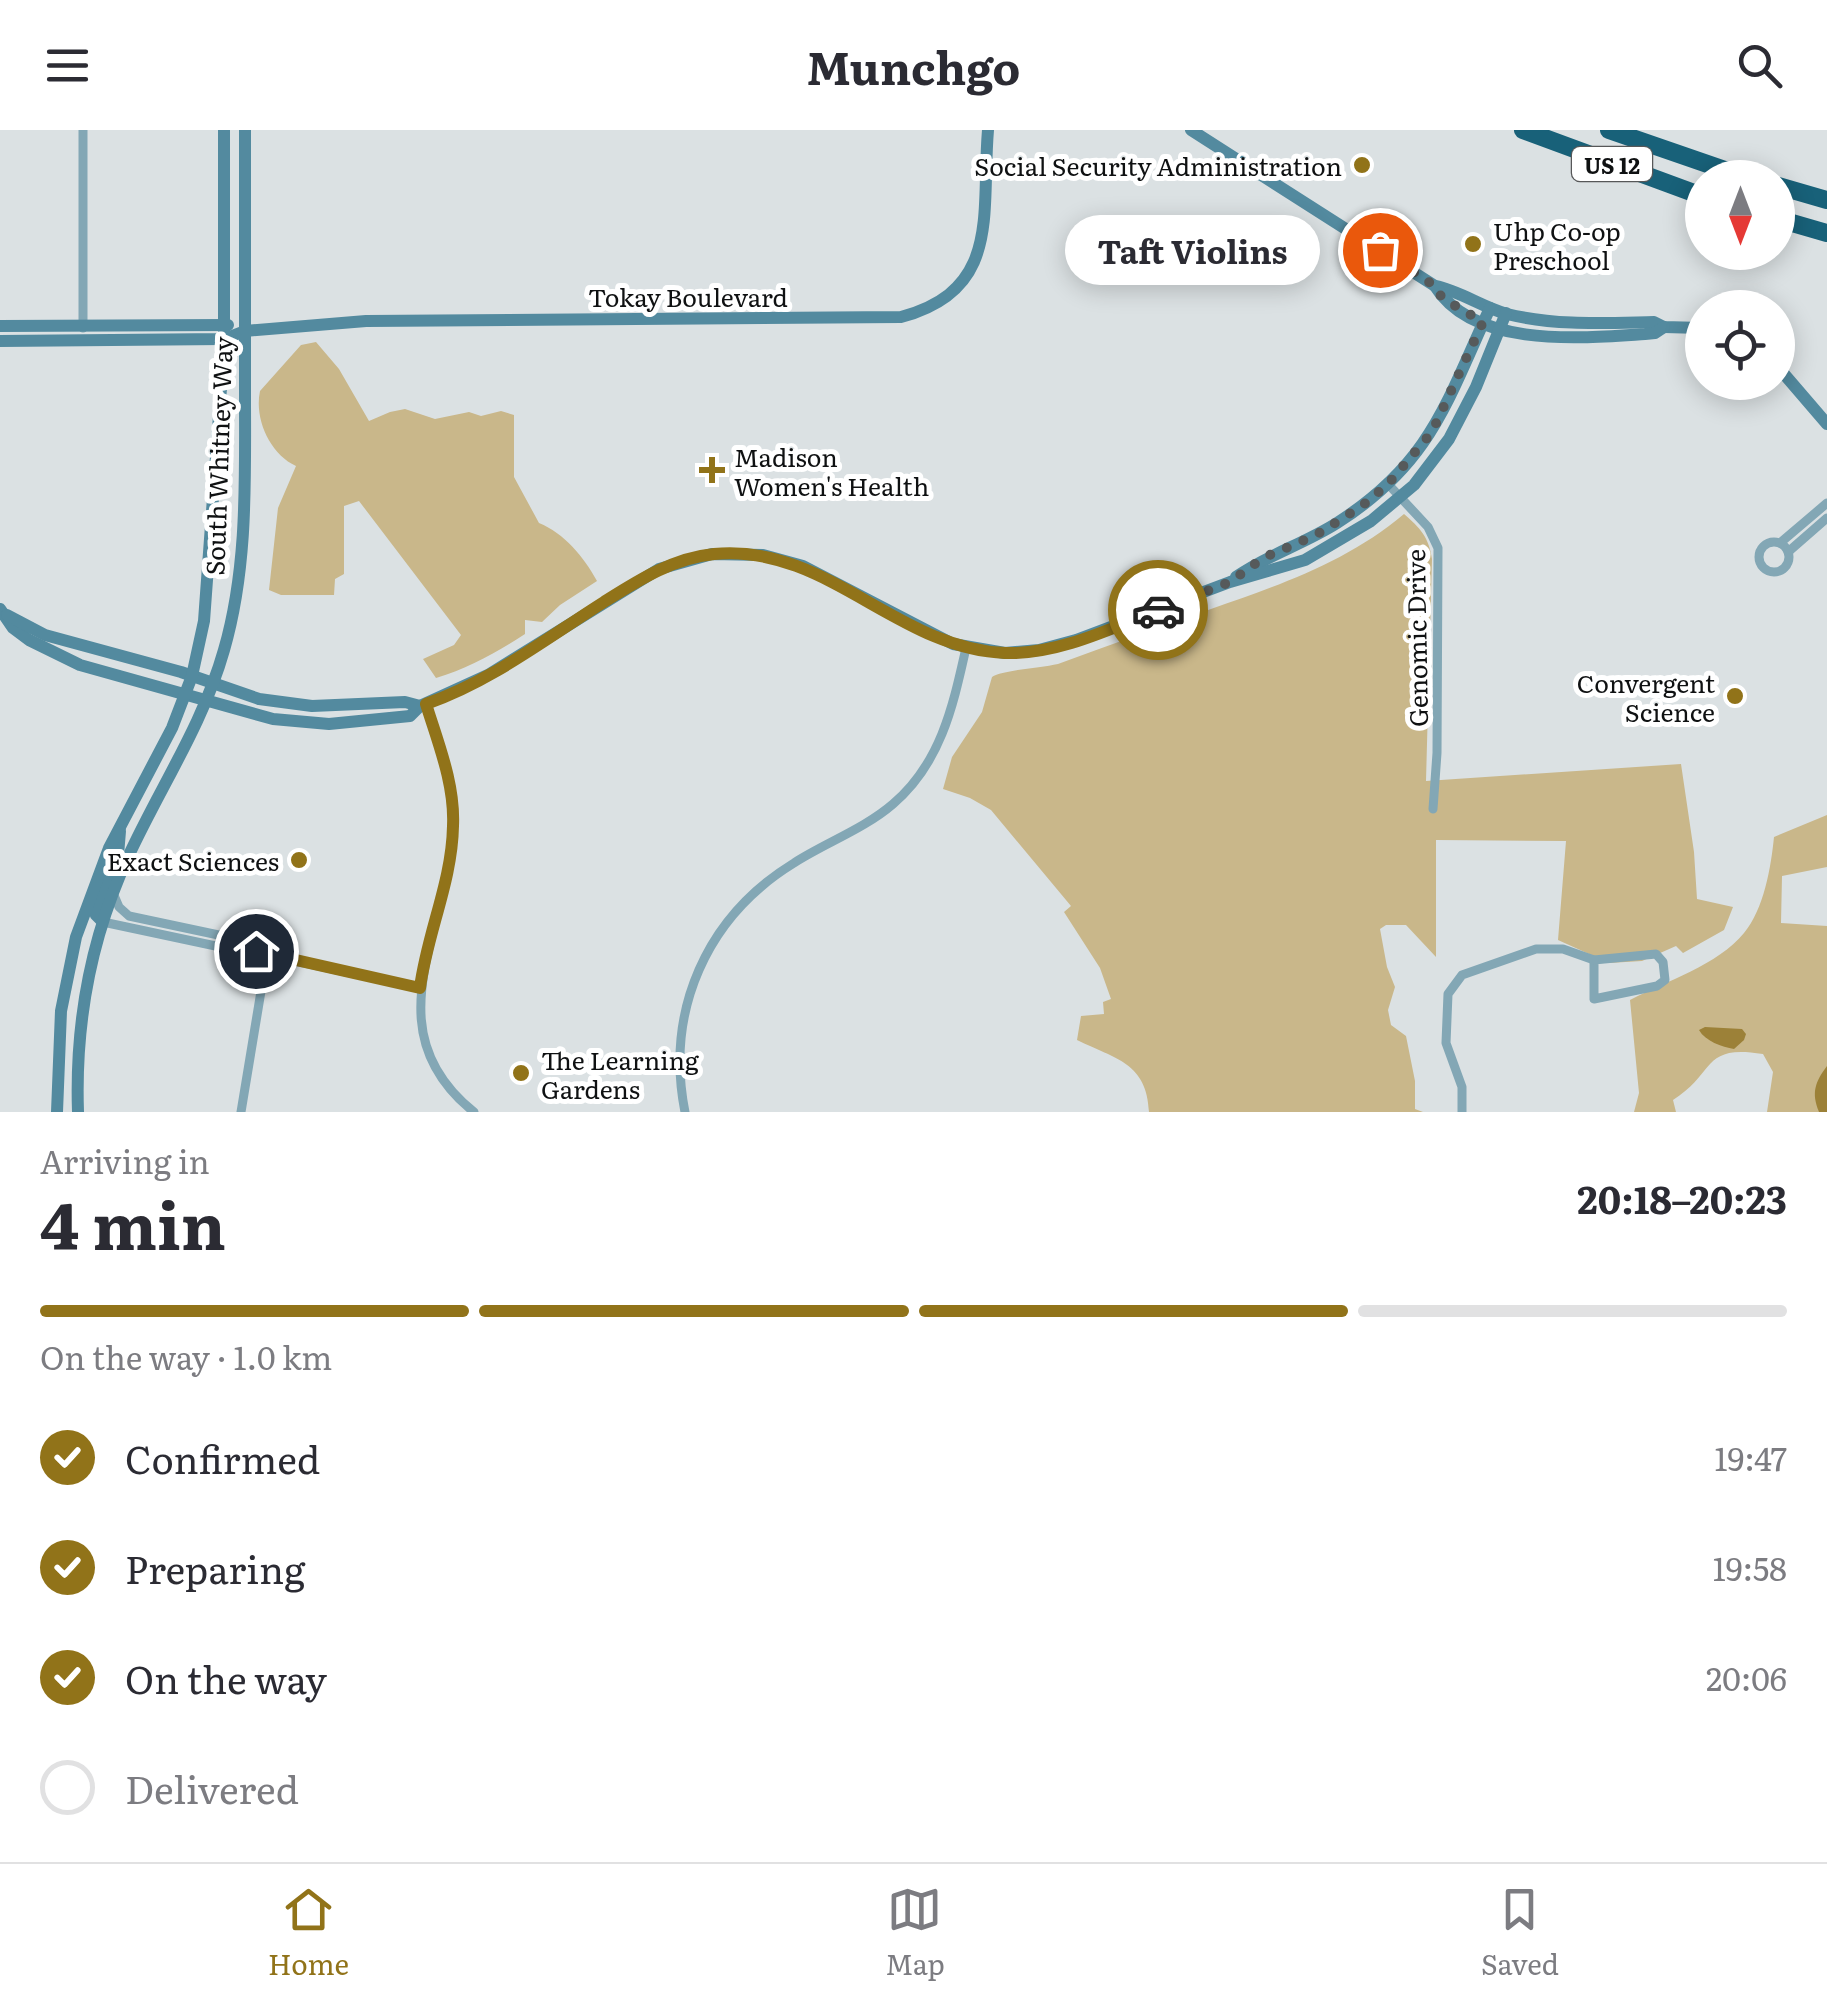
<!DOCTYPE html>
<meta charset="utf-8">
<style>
body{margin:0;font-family:Literata,serif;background:#f2f2f3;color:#2b2b33;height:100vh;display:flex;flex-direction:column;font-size:38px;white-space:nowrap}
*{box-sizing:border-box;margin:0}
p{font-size:32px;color:#7c7c81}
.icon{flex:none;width:55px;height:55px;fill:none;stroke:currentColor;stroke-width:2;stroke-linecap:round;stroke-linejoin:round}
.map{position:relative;height:982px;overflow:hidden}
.drawer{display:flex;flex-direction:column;background:#fff;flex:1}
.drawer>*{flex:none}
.needle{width:65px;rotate:180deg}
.buttons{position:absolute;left:1685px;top:30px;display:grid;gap:20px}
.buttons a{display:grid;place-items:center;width:110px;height:110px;border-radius:50%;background:#fff;box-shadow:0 5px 25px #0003;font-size:50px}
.pin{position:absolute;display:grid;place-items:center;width:85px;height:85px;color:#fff;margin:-42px;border:5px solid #fff;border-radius:50%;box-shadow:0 2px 10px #0007}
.courier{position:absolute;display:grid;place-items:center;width:100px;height:100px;margin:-50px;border:8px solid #917319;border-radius:50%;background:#fff;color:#222;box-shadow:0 2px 12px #0007}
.bubble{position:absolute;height:70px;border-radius:35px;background:#fff;box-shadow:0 5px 25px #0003;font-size:32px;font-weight:700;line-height:70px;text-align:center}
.headline em{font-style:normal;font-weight:700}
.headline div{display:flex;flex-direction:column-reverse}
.headline{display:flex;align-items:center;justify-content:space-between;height:170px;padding:0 40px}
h1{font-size:65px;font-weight:700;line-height:75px}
.bar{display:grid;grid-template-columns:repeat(4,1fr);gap:15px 10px;align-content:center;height:120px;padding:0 40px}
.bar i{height:12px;border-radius:8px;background:#e1e1e2}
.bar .on{background:#917319}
.bar p{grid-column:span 4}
ol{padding:0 40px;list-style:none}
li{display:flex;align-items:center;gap:30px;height:110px}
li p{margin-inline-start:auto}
li .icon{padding:10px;border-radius:50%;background:#917319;color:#fff;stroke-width:4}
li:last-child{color:#7c7c81}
li i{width:55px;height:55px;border:5px solid #e1e1e2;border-radius:50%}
header{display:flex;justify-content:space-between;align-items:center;height:130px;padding:0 40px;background:#fff;font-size:45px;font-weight:700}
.dock{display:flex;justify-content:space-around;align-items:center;height:140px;border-top:2px solid #e1e1e2;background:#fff;font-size:28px;color:#7c7c81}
.dock a{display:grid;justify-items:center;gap:5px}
.dock .on{color:#917319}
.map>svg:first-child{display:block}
</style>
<header><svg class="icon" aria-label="menu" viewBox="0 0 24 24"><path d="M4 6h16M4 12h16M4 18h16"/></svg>Munchgo<svg class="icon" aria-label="search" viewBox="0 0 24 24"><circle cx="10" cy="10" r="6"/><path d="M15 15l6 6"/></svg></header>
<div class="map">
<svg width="1827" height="982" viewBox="0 0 1827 982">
<rect width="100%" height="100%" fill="#dbe1e3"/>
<g fill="#c9b78a">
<path d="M316,212L339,239L369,291L390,282L405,279L435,289L469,282L481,286L501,281L514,285V347L539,393C564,403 584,427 597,451L560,475L542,492L525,490V504C496,523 469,538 436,548L423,529L454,515L461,505L359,371L344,376V444L335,449L334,465H281L269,460L278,378L296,336C270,324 254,289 260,261L301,215Z"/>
<path d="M1404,384C1420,398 1429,407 1432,429L1426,651L1681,634L1694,722L1697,769L1733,777L1724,800L1683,823L1676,816L1642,831L1609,833L1558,810L1566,711L1436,710V827L1406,795H1386L1380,799L1387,837L1395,857L1388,880L1391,895L1406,906L1415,951V979L1423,982H1149C1147,933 1116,929 1077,910L1081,886L1104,884L1103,872L1111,869L1100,838L1064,782L1071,776L991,680L970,668L943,659L952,627L982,582L992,547C1003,540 1040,538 1058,534C1109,515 1160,497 1211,479C1280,455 1347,432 1404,384Z"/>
<path d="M1827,685V737L1782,746L1781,793L1827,796V982H1767L1773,942L1763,924C1701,914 1717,942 1673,970L1676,982H1634L1639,963L1630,870C1666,851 1718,835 1744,803C1764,779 1771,737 1774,707Z"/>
</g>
<g fill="#9c8138">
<path d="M1705,897L1742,899L1746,904L1744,910L1734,919C1722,917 1705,911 1699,900Z"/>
<path d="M1827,936V982H1819C1811,963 1815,952 1827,936Z"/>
</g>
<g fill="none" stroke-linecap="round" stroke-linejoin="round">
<g stroke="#83a7b5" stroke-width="9">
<polyline points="83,0 83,198"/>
<polyline points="1388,354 1428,397 1438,418 1437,623 1433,679"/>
<circle cx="1774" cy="427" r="15"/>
<polyline points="1780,413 1827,373"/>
<polyline points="1788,422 1827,388"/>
<path d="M426,574C439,615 456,657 453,701C447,803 372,900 474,982"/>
<polyline points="113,763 119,777 129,786 228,807 267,825 420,858"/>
<polyline points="103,792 225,818 241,815"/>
<polygon points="1656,824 1663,832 1665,850 1657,856 1594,869 1594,830"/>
<polyline points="241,982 267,825"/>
<path d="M685,982C665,881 706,787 794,733C825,713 864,699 893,674C941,633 953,576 966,518"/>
<polyline points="1462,982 1462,957 1446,913 1448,864 1462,845 1536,819 1563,819 1594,830"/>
</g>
<g stroke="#538a9f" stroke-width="12">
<path d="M1191,0L1435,156C1460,161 1482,177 1507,184C1556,196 1605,193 1654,192L1664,197L1702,198"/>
<path d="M1435,156C1474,219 1583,208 1645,204L1655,203L1664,197"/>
<polyline points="0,196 228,195"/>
<path d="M0,211L224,209L245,201L366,191L901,187C1002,160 981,83 988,0"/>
<polyline points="1778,237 1827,294"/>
<path d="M1236,447C1267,425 1304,414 1337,393C1431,333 1446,273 1490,178"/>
<polyline points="0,479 13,498 29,510 80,535 273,589 329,594 410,586 420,576 488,545 659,439 712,424 763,425 803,436 953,514 1005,523 1039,520 1076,510 1230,452 1305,430 1371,391 1414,355 1449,309 1476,257 1506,183"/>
<polyline points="7,485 45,505 181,542 259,569 312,576 405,572 420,576"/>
<polyline points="101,790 96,785 118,725 120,701"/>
<polyline points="57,982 61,881 76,807 109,718 172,598 192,546 204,491 224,217 224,0"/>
<path d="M78,982C75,893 91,806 129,725C161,656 203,594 224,520C248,437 245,350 245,265C245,176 245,88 245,0"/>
</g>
<g stroke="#186179" stroke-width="18">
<polyline points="1523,0 1702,66"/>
<polyline points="1609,0 1748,48"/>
<polyline points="1778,56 1827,70"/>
<polyline points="1778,89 1827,103"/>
</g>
</g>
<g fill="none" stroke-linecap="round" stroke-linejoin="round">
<polyline stroke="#565a5b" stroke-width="10" stroke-dasharray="0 18" points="1158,480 1230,452 1263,428 1316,405 1362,376 1388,354 1432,302 1483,192 1442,168 1435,156 1380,120"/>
<path stroke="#917319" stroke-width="12" d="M256,821L420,858C427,803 452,752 453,696C455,654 438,613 426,574C490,552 547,508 604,472C639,450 673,428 714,424C826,413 897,519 1005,523C1057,525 1110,499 1158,480"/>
</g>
<g fill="#917319" stroke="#fff" stroke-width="4">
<circle cx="1362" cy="35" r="10"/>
<circle cx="1473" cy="114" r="10"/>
<path d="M707 325h10v10h10v10h-10v10h-10v-10h-10v-10h10z"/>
<circle cx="1735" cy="566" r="10"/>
<circle cx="299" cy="730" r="10"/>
<circle cx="521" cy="943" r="10"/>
</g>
<g text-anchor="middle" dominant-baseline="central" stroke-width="10" stroke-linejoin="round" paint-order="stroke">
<rect fill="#fff" stroke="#575859" stroke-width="2.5" x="1572" y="17" width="80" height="34" rx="8"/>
<g font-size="22" font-weight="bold" fill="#0f1112">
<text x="1612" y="34">US 12</text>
</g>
<g font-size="25" fill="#0f1112" stroke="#fff" text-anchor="end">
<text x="1342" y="35">Social Security Administration</text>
<text x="1493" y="100" text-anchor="start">Uhp Co-op<tspan x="1493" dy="29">Preschool</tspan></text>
<text x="734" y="326" text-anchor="start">Madison<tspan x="734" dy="29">Women's Health</tspan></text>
<text x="1715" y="552">Convergent<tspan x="1715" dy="29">Science</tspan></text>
<text x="279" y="730">Exact Sciences</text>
<text x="541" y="929" text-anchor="start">The Learning<tspan x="541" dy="29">Gardens</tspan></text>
</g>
<g font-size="25" fill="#0f1112" stroke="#fff">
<text x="688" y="166">Tokay Boulevard</text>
<text transform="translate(218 326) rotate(-88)">South Whitney Way</text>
<text transform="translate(1416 508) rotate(-91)">Genomic Drive</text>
</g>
</g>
</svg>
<div class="buttons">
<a><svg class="needle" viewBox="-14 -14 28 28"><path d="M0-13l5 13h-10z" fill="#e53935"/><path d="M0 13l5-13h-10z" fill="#7c7c81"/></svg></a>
<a><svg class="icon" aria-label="locate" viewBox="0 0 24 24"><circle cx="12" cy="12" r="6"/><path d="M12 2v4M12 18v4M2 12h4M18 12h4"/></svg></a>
</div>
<div class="pin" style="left:1380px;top:120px;background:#ea580c"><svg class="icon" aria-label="bag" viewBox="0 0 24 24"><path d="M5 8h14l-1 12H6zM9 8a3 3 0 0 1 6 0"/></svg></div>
<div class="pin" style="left:256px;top:821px;background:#1f2937"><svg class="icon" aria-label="home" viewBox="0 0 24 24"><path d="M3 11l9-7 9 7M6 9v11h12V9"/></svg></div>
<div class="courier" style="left:1158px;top:480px"><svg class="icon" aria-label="car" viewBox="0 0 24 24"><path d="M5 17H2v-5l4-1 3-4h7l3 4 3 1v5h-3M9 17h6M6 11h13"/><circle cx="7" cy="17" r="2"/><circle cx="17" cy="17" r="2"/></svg></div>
<div class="bubble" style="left:1065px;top:85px;width:255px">Taft Violins</div>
</div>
<section class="drawer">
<div class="headline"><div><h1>4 min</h1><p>Arriving in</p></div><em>20:18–20:23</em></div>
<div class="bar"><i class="on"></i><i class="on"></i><i class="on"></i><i></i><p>On the way · 1.0 km</p></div>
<ol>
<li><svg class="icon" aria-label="check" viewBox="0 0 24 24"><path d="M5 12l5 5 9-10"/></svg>Confirmed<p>19:47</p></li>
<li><svg class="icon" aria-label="check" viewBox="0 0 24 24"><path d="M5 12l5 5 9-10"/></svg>Preparing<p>19:58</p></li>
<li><svg class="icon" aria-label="check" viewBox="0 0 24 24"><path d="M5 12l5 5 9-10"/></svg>On the way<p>20:06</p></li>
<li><i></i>Delivered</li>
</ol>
</section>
<nav class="dock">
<a class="on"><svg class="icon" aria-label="home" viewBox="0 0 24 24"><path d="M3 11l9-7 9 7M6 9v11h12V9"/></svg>Home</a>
<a><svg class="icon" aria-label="map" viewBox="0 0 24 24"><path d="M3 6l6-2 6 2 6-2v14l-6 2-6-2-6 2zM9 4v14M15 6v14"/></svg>Map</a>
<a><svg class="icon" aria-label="saved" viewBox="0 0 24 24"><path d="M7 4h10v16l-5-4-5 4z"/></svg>Saved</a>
</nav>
